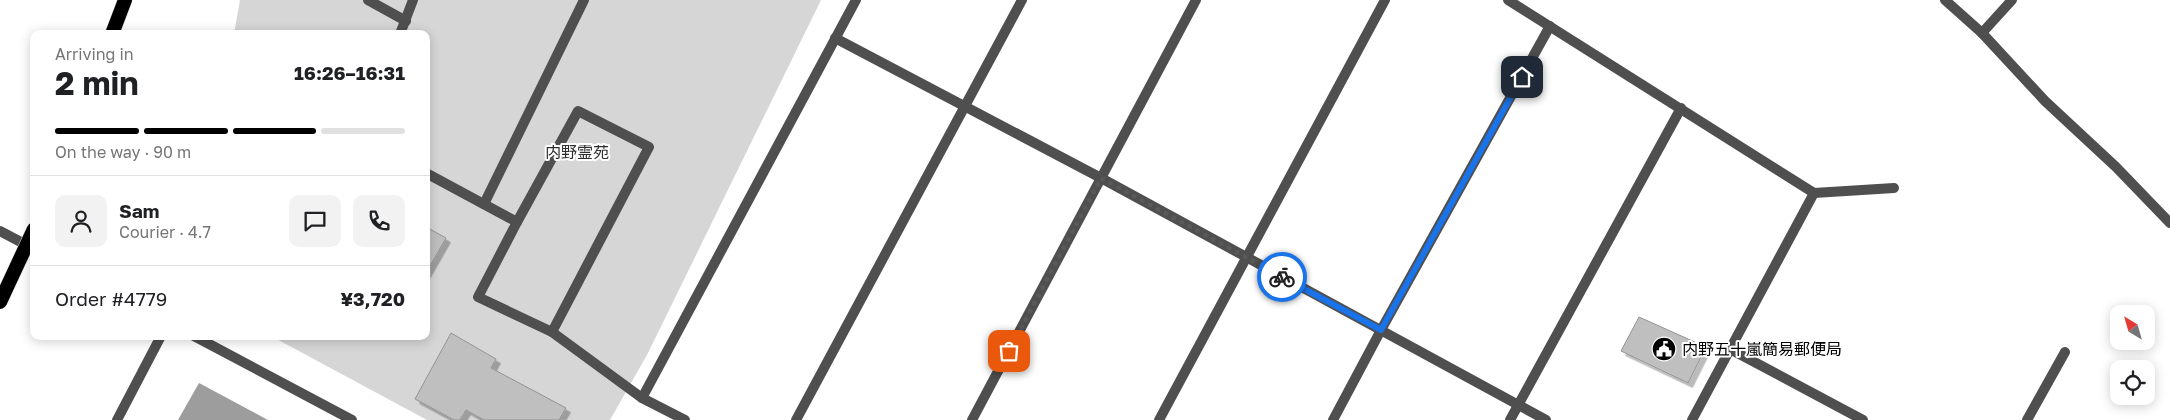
<!DOCTYPE html>
<meta charset="utf-8">
<style>
body{margin:0;font-family:"Golos Text","Noto Sans JP",sans-serif;background:#f2f2f2;color:#202124;height:100vh;display:flex;flex-direction:column;font-size:19px;white-space:nowrap}
*{box-sizing:border-box;margin:0}
p{font-size:16px;color:#757577}
.icon{flex:none;width:28px;height:28px;fill:none;stroke:currentColor;stroke-width:2;stroke-linecap:round;stroke-linejoin:round}
.map{position:relative;flex:1;overflow:hidden}
.details{position:absolute;left:30px;top:30px;width:400px;height:310px;display:flex;flex-direction:column;background:#fff;border-radius:10px;box-shadow:0 2px 12px #0003}
.details>*{flex:none}
.needle{width:32px;rotate:323deg}
.fabs{position:absolute;left:2110px;top:305px;display:grid;gap:10px}
.fabs a{display:grid;place-items:center;width:45px;height:45px;border-radius:10px;background:#fff;box-shadow:0 2px 12px #0003;font-size:25px}
.pin{position:absolute;display:grid;place-items:center;width:42px;height:42px;color:#fff;margin:-21px;border-radius:10px;box-shadow:0 2px 8px #0006}
.courier{position:absolute;display:grid;place-items:center;width:50px;height:50px;margin:-25px;border:4px solid #1a73e8;border-radius:50%;background:#fff;color:#222;box-shadow:0 1px 6px #0007}
.headline em{font-style:normal;font-weight:700}
.headline div{display:flex;flex-direction:column-reverse}
.headline{display:flex;align-items:center;justify-content:space-between;height:85px;padding:0 25px}
h1{font-size:32px;font-weight:700;line-height:38px}
.bar{display:grid;grid-template-columns:repeat(4,1fr);gap:8px 5px;align-content:center;height:60px;padding:0 25px}
.bar i{height:6px;border-radius:4px;background:#e0e0e0}
.bar .on{background:#000}
.bar p{grid-column:span 4}
.line{display:flex;align-items:center;gap:12px;padding:0 25px;border-top:1px solid #e0e0e0}
.line div{flex:1}
.round{display:grid;place-items:center;flex:none;width:52px;height:52px;border-radius:10px;background:#f2f2f2}
.map>svg:first-child{display:block}
</style>
<div class="map">
<svg width="2170" height="420" viewBox="0 0 2170 420">
<defs>
<filter id="shadow"><feDropShadow dx="4.5" dy="4.5" stdDeviation="0" flood-color="#0004"/></filter>
</defs>
<rect width="100%" height="100%" fill="#fff"/>
<polygon fill="#d6d6d6" points="240,0 821,0 648,353 610,420 427,420 271,336 426,336 426,34 234,34"/>
<polygon fill="#9d9d9d" points="199,383 268,420 178,420"/>
<g fill="#bfbfbf" stroke="#939393" filter="url(#shadow)">
<polygon points="426,227 446,238 426,273"/>
<polygon points="1639,317 1706,347 1688,383 1621,351"/>
<polygon points="451,333 496,359 491,368 566,408 559,420 484,420 466,410 460,420 454,420 415,399"/>
</g>
<g fill="none" stroke-linecap="round" stroke-linejoin="round">
<g stroke="#dbdbdb" stroke-width="15">
<polyline id="trunk" points="112,34 125,0"/>
</g>
<g stroke="#4f4f4f" stroke-width="10">
<polyline points="368,0 406,21"/>
<polyline points="400,34 413,0"/>
<polyline points="426,173 517,222 478,297 552,332 642,398"/>
<polyline points="484,204 584,0"/>
<polyline points="517,222 578,111 649,147 552,332"/>
<polyline points="117,420 161,336"/>
</g>
<g stroke="#4f4f4f" stroke-width="10">
<polyline points="1508,0 1814,193 1894,188"/>
<polyline points="1945,0 1982,33 2045,101 2116,167 2170,223"/>
<polyline points="1982,33 2012,0"/>
<polyline points="835,38 1101,178 1546,420"/>
<polyline points="0,231 34,249"/>
<polyline points="194,336 352,420"/>
<polyline points="1730,349 1863,420"/>
<polyline points="685,420 642,398 856,0"/>
<polyline points="796,420 1022,0"/>
<polyline points="972,420 1196,0"/>
<polyline points="1159,420 1385,0"/>
<polyline points="1333,420 1381,330 1550,26"/>
<polyline points="1510,420 1681,108"/>
<polyline points="1692,420 1814,193"/>
<polyline points="2027,420 2065,352"/>
</g>
<use href="#trunk" stroke="#000" stroke-width="14"/>
<g stroke="#dbdbdb" stroke-width="15" stroke-linecap="butt">
<polyline id="trunk-bridge" points="0,302 34,229"/>
</g>
<use href="#trunk-bridge" stroke="#000" stroke-width="14"/>
</g>
<g fill="none" stroke-linecap="round" stroke-linejoin="round">
<polyline stroke="#595959" stroke-width="5" stroke-dasharray="0 9" points="1009,351 1101,178 1282,277"/>
<polyline stroke="#1a73e8" stroke-width="6" points="1282,277 1381,330 1522,77"/>
</g>
<defs>
<g id="civic-disc" transform="scale(1.25)"><circle r="9.5" fill="#000" stroke="#fff"/><path d="M-.6-6.5H3V-4.5H.6V-3L4-1V1h2V6H-6V1h2V-1L-.6-3ZM-1.2 2.5V6h2.4V2.5Z" fill="#fff"/></g>
</defs>
<g fill-rule="evenodd">
<use href="#civic-disc" x="1664" y="349"/>
</g>
<g text-anchor="middle" dominant-baseline="central" stroke-width="4" stroke-linejoin="round" paint-order="stroke">
<g font-size="16" fill="#2d2d2d" stroke="#fff">
<text x="577" y="152">内野霊苑</text>
</g>
<g font-size="16" fill="#000" stroke="#fff" text-anchor="start">
<text x="1682" y="349">内野五十嵐簡易郵便局</text>
</g>
</g>
</svg>
<div class="fabs">
<a><svg class="needle" viewBox="-14 -14 28 28"><path d="M0-13l5 13h-10z" fill="#e53935"/><path d="M0 13l5-13h-10z" fill="#757577"/></svg></a>
<a><svg class="icon" aria-label="locate" viewBox="0 0 24 24"><circle cx="12" cy="12" r="6"/><path d="M12 2v4M12 18v4M2 12h4M18 12h4"/></svg></a>
</div>
<div class="pin" style="left:1009px;top:351px;background:#ea580c"><svg class="icon" aria-label="bag" viewBox="0 0 24 24"><path d="M5 8h14l-1 12H6zM9 8a3 3 0 0 1 6 0"/></svg></div>
<div class="pin" style="left:1522px;top:77px;background:#1f2937"><svg class="icon" aria-label="home" viewBox="0 0 24 24"><path d="M3 11l9-7 9 7M6 9v11h12V9"/></svg></div>
<div class="courier" style="left:1282px;top:277px"><svg class="icon" aria-label="bike" viewBox="0 0 24 24"><circle cx="6" cy="16" r="4"/><circle cx="18" cy="16" r="4"/><path d="M6 16l4-8h5l3 8M10 8l3 8H6M13 5h3"/></svg></div>
<section class="details">
<div class="headline"><div><h1>2 min</h1><p>Arriving in</p></div><em>16:26–16:31</em></div>
<div class="bar"><i class="on"></i><i class="on"></i><i class="on"></i><i></i><p>On the way · 90 m</p></div>
<div class="line" style="height:90px"><a class="round"><svg class="icon" aria-label="person" viewBox="0 0 24 24"><circle cx="12" cy="8" r="4"/><path d="M4 21q1-7 8-7t8 7"/></svg></a><div><b>Sam</b><p>Courier · 4.7</p></div><a class="round"><svg class="icon" aria-label="chat" viewBox="0 0 24 24"><path d="M4 5h16v11H9l-5 4z"/></svg></a><a class="round"><svg class="icon" aria-label="phone" viewBox="0 0 24 24"><path d="M5 4h4l2 5-3 2q2 4 5 5l2-3 5 2v4C11 20 4 13 5 4z"/></svg></a></div>
<div class="line" style="height:65px"><div>Order #4779</div><b>¥3,720</b></div>
</section>
</div>
